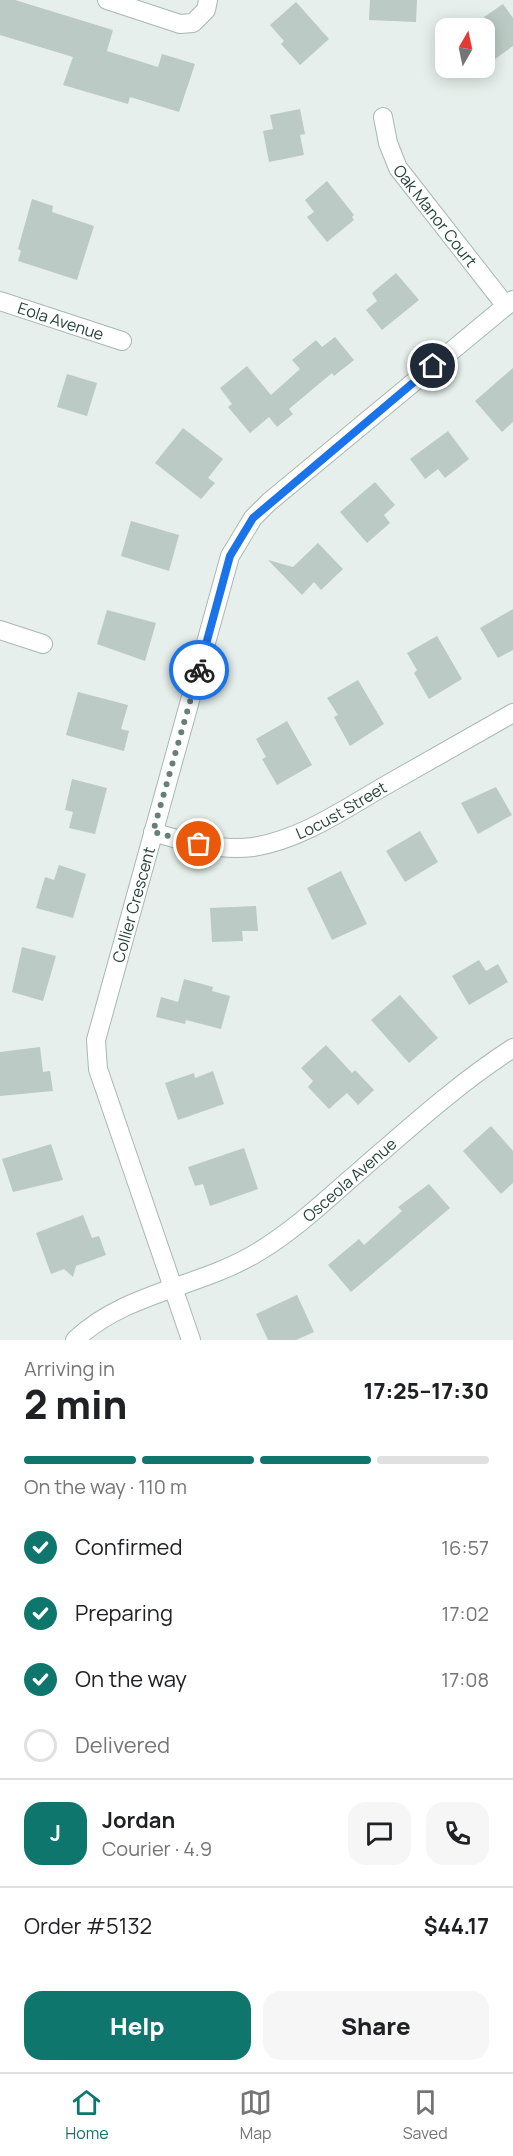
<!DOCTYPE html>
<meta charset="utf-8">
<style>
body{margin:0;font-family:Manrope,sans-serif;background:#f6f6f6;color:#202124;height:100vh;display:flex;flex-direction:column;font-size:22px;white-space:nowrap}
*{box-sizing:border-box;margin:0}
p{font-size:20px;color:#757577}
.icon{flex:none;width:33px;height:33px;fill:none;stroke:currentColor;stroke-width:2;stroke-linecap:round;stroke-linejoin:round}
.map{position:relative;height:1340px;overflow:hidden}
.sheet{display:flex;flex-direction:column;background:#fff;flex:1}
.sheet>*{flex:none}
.needle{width:39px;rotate:9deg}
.fabs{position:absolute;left:435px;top:18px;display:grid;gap:12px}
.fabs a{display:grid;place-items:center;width:60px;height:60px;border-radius:12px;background:#fff;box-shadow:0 3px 15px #0003;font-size:30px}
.pin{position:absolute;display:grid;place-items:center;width:51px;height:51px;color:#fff;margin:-26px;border:3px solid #fff;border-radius:50%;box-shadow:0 2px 6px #0007}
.courier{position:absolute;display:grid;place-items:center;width:60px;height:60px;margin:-30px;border:4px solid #1a73e8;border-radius:50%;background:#fff;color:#222;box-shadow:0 2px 8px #0007}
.summary em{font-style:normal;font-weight:800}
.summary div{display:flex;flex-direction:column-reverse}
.summary{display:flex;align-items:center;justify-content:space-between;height:102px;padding:0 24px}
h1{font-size:39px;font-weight:800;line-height:45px}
.bar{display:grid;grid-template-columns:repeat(4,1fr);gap:9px 6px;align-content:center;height:72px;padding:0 24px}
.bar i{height:8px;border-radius:4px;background:#e0e0e0}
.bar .current{background:#0f766e}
.bar p{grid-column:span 4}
.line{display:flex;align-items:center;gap:15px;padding:0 24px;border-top:2px solid #e0e0e0}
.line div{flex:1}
.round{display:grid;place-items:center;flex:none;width:63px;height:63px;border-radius:18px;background:#f6f6f6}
ol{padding:0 24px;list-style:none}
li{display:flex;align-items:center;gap:18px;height:66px}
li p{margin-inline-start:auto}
li .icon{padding:6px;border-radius:50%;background:#0f766e;color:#fff;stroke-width:4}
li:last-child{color:#757577}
li i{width:33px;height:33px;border:3px solid #e0e0e0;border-radius:50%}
.button{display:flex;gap:12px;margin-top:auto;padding:12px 24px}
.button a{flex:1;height:69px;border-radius:18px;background:#0f766e;color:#fff;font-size:24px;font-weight:800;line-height:69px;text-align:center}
.button a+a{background:#f6f6f6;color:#202124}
.tab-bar{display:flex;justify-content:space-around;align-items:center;height:84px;border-top:2px solid #e0e0e0;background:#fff;font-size:16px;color:#757577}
.tab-bar a{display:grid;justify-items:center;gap:3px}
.tab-bar .current{color:#0f766e}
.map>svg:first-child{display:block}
</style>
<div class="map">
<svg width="513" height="1340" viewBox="0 0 513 1340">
<rect width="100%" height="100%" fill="#e6efeb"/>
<g fill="#bbcac4">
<polygon points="0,0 15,0 113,30 107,51 158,67 162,54 195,64 179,112 130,97 128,104 63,85 73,57 0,35"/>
<polygon points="370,0 417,0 416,22 369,20"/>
<polygon points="296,2 329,39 300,65 281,44 284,41 270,25"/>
<polygon points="503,4 513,18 513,46 484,67 484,17"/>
<polygon points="300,109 305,134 300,135 304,155 269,162 263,131 273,129 270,115"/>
<polygon points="327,181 354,215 352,217 354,220 327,242 307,217 314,212 305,200"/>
<polygon points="32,199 53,206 52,212 94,226 77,280 18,261 21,251 18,249"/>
<polygon points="396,273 419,300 382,330 366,310 377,301 372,293"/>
<polygon points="335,337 354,360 334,376 332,373 289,409 293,414 277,427 269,417 250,433 228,407 232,404 220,388 247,366 271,395 300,369 292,360 316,340 322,347"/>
<polygon points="513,368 513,422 502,432 475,401"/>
<polygon points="67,374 97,383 87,416 57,407"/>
<polygon points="183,428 223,459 208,478 215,483 201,499 155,463"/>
<polygon points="448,431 469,459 445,478 438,469 425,479 410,459"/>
<polygon points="375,482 395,505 384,515 390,523 367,543 340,512"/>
<polygon points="131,521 179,535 169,571 121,556"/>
<polygon points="318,543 343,569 321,590 314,582 302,595 268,560 293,567"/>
<polygon points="513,609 513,650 498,658 480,628"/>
<polygon points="107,610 156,623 145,661 97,644"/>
<polygon points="437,636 462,679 429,699 414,673 417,670 407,653"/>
<polygon points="358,680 384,724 350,746 334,717 338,715 327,698"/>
<polygon points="78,692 128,705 121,729 129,731 124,751 66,735"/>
<polygon points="287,721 312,765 277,785 262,759 266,757 256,739"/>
<polygon points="72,779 107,788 95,834 69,828 73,812 65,810"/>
<polygon points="496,787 512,815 478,834 461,803"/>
<polygon points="420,831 438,862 405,882 386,851"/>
<polygon points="59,865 86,874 73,918 36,908 45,877 54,880"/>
<polygon points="341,871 367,924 332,940 307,888"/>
<polygon points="256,906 258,931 242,931 243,941 212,942 210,908"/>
<polygon points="22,947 56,956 43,1001 12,992"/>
<polygon points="479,960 486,971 498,964 508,982 469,1005 452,976"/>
<polygon points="184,979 213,987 212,991 230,996 221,1029 186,1020 185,1024 156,1017 161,997 178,1002"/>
<polygon points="400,995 438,1038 409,1063 371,1020"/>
<polygon points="326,1045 352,1073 355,1070 374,1090 358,1105 347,1093 329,1109 308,1087 313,1081 301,1068"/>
<polygon points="40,1047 43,1072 50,1071 53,1091 0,1096 0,1052"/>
<polygon points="213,1071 224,1104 178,1120 165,1083 194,1073 195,1078"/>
<polygon points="491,1126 513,1151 513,1183 501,1194 463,1151"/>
<polygon points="51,1144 63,1180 13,1192 2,1159"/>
<polygon points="244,1148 258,1189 210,1206 203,1184 195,1186 188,1167"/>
<polygon points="429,1184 450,1208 351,1292 328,1265 359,1239 364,1245 402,1211 398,1207"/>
<polygon points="83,1215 92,1238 99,1236 106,1255 76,1266 73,1277 64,1269 51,1274 36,1233"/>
<polygon points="297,1295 314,1332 296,1340 268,1340 256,1314"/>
</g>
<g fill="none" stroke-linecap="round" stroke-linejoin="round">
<g stroke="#a8b8b2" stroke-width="20">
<g id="minor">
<polyline points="107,0 180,24 193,23 206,10 208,0"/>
<path id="s1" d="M383,117L388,143L398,168L506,306"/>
<path id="s2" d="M0,301L122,341"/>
<polyline points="0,630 43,644"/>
<path id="s3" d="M153,832C185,842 219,851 253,847C299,840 342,811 381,788C425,763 469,738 513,713"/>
<path id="s4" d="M75,1340C125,1292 199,1288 258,1252C288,1234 314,1211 340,1188C396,1140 451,1088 513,1048"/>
<path id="s5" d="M191,1340L98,1069L96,1040L230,556L253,518L269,502L513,300"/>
</g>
</g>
<use href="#minor" stroke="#fff" stroke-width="18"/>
</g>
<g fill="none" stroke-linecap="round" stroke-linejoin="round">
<polyline stroke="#687f78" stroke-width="6" stroke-dasharray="0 10.8" points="199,670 153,832 199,844"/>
<polyline stroke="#1a73e8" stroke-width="8" points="199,670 230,556 253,518 433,366"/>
</g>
<g text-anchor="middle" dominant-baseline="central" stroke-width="4.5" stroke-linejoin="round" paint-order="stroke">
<g font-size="16" fill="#24423a" stroke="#f7fbf9">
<text stroke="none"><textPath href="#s1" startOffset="114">Oak Manor Court</textPath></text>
<text stroke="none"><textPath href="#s2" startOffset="64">Eola Avenue</textPath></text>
<text stroke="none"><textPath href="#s3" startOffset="198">Locust Street</textPath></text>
<text stroke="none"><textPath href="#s5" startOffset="456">Collier Crescent</textPath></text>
<text stroke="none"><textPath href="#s4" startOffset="321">Osceola Avenue</textPath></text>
</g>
</g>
</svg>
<div class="fabs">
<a><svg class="needle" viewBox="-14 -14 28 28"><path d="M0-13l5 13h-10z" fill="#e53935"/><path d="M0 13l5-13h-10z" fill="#757577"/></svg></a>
</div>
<div class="pin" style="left:199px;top:844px;background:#ea580c"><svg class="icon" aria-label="bag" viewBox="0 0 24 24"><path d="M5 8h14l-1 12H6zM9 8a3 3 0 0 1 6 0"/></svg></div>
<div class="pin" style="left:433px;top:366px;background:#1f2937"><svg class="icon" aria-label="home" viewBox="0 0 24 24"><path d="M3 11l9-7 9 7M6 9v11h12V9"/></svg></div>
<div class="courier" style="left:199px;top:670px"><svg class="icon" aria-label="bike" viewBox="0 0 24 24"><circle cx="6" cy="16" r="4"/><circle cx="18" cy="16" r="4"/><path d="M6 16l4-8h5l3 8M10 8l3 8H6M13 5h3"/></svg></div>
</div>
<section class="sheet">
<div class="summary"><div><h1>2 min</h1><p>Arriving in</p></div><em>17:25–17:30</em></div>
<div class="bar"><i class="current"></i><i class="current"></i><i class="current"></i><i></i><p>On the way · 110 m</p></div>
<ol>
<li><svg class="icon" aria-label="check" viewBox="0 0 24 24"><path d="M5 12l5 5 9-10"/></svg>Confirmed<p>16:57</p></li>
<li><svg class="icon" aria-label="check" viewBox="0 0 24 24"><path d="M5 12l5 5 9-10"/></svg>Preparing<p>17:02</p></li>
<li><svg class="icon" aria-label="check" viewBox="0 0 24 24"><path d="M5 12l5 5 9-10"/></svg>On the way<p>17:08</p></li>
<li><i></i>Delivered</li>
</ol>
<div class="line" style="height:108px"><b class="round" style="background:#0f766e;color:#fff">J</b><div><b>Jordan</b><p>Courier · 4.9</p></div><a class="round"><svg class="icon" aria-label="chat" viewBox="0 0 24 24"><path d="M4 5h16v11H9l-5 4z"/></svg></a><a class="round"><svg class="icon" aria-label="phone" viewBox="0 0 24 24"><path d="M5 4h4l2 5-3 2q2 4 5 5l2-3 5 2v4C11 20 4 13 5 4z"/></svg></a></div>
<div class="line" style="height:78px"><div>Order #5132</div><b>$44.17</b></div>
<div class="button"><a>Help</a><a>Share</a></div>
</section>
<nav class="tab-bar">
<a class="current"><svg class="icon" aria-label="home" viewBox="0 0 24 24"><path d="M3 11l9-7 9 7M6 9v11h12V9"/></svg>Home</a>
<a><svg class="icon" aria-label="map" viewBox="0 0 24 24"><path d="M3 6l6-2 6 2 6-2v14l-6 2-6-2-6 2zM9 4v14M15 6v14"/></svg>Map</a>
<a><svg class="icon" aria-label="saved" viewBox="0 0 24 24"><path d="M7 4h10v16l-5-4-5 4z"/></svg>Saved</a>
</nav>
